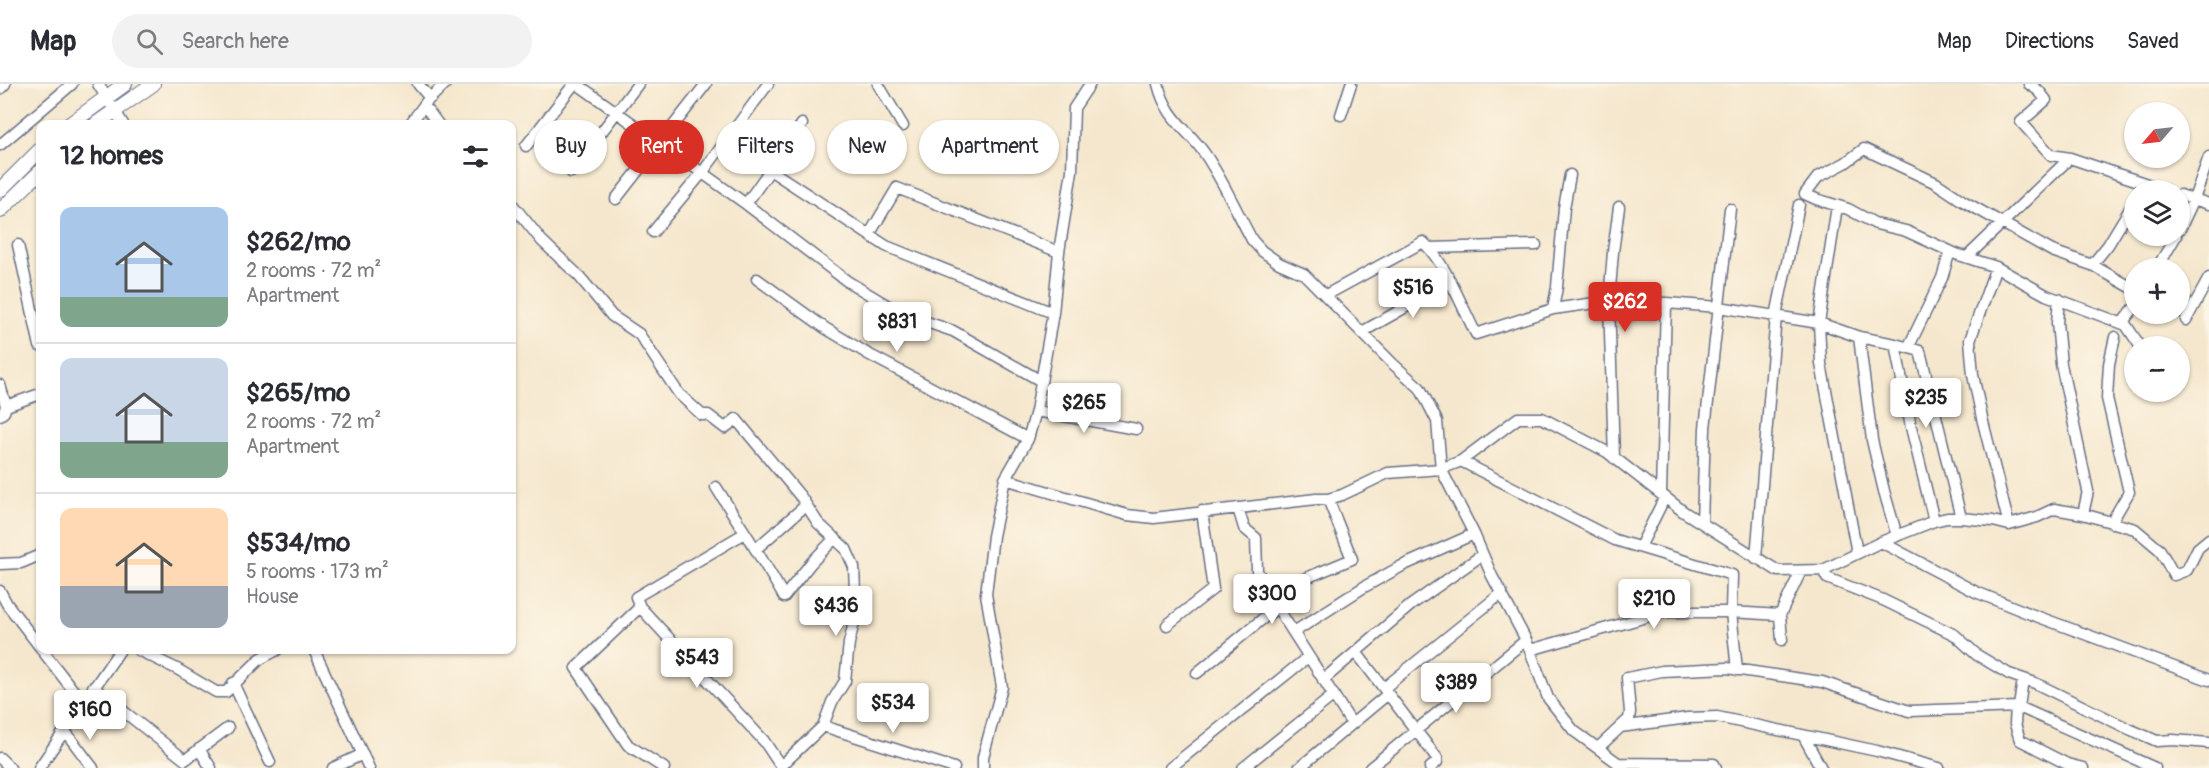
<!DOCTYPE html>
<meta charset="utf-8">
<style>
:root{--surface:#fff;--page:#f2f2f3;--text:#2b2b33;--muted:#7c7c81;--line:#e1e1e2;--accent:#d93025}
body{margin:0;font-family:Pangolin,sans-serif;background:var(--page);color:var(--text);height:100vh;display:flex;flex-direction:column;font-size:22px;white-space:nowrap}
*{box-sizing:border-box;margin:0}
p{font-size:20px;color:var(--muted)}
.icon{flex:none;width:33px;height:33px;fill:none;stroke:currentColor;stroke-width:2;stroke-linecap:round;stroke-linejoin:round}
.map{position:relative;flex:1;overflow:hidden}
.side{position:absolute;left:36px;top:36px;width:480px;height:534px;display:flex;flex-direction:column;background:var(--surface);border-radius:12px;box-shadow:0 2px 4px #0004}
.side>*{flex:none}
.hud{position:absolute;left:534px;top:36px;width:570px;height:54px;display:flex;gap:12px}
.needle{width:39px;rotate:242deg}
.fabs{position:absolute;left:2124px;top:18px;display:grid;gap:12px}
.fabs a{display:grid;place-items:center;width:66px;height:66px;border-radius:50%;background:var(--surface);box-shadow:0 2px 4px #0004;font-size:30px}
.price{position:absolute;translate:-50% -51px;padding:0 14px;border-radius:6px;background:#fff;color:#222;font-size:20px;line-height:39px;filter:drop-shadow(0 2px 3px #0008)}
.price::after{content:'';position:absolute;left:50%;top:36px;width:18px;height:14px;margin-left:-9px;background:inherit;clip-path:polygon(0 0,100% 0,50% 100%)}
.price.current{background:var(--accent);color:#fff}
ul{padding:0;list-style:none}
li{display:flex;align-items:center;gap:18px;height:150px;padding:0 24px}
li+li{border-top:2px solid var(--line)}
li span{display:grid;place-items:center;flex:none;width:168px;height:120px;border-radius:12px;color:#555}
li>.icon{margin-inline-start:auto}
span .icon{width:72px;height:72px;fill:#fffc;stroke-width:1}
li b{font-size:26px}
h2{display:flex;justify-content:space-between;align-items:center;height:72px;padding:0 24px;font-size:26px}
.pill{padding:0 21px;border-radius:27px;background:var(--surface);box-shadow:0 2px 4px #0004;font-size:21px;line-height:54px}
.pill.current{background:var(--accent);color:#fff}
header{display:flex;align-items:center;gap:36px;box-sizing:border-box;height:84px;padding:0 30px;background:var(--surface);border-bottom:2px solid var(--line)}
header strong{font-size:28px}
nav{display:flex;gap:33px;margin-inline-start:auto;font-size:21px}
.search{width:420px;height:54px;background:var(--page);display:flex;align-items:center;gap:15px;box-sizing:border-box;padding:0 21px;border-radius:33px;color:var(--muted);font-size:22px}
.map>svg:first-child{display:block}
</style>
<header>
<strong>Map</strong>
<div class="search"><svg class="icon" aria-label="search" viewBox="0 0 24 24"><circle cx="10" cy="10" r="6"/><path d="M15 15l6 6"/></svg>Search here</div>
<nav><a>Map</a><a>Directions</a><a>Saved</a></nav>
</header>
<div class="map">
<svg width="2209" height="684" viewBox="0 0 2209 684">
<rect width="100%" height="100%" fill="#fcf5e5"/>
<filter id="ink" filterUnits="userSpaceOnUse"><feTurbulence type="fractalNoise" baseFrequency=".0167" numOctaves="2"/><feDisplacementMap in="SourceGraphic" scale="12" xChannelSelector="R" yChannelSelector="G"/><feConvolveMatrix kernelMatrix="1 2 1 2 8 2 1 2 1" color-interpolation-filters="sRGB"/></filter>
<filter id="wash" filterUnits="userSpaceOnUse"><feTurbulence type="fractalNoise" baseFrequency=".008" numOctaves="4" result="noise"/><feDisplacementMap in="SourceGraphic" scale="24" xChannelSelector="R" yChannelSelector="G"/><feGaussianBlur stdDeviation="1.35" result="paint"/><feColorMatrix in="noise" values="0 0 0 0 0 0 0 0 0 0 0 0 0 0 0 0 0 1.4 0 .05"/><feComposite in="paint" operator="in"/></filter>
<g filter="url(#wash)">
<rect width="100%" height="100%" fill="#f5e7cd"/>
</g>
<g filter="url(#ink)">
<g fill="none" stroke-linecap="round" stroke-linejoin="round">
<g stroke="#676f85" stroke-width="13">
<path id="minor" d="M98,0L123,40
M418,0L430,14
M577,0L746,120L847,197L900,229L953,247L1041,297
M878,0L903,42
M1158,0C1167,37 1189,45 1207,73C1224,99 1237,128 1252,156L1262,167L1279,179L1304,190L1393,280L1420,304L1437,337L1441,385L1474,450L1492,492L1526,556L1548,614L1574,647L1618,679L1619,684
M2029,0L2039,7L2046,16L2021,38L2051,71L2070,74L2165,106
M0,5L5,0
M424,21L438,40
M1341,31L1351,0
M410,40L427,17L445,0
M0,61L72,0
M526,62L574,0
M770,86L802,40
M571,88L638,0
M2180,111L2209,120
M616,115L706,0
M512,120L542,157L579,192L612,232L639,250L679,310L702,331H708L725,344L736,335L801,413L818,439L846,465L854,483L856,530L849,559L845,597L832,618L823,642L781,682
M746,120L770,86L886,162L1053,229
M1837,122L1819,239L1821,280L1857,469
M2180,145L2194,115L2209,73
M653,148L702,89L768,0
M869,151L897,104L1059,168
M18,161L40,262
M1430,164L1536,161
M1967,173L2070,74
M2092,181L2108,161L2134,118
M1996,183L1970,256L1973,291L1982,334L2009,441
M2157,184L2176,152
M757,195L825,244L868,270L1028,355
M2134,205L2092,181L2052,167L1963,117L1936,99L1864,65L1845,79L1818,93L1805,110L1816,115L1848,125L1876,140L1906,147L1956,170L1996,183L2046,211L2126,241L2140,262
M1326,211L1423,158C1445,178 1462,223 1476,250L1553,225L1609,217L1666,219L1719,223L1819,239L1859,253L1895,260L1920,267L1961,434
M2059,215L2057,239L2061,280L2088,407L2083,430
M1553,225L1557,203L1564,124L1570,91
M2186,236L2209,194
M2122,239L2134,224
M1362,248L1450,198
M1859,253L1872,356L1884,407L1897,452
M1895,260L1911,343L1934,437
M1909,262L1942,194L1950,167
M0,301L6,322
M1036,327L1136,345
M0,331L4,328L6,322L40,310
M1614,374L1609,217L1613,168L1619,123
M1461,377L1615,456L1732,491L1731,528L1737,586
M1005,395L1127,431L1154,434L1316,415H1328L1342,411L1388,389L1441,385L1461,377L1518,334H1542L1607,368L1684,428L1778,487L1823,486L1827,494L1883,516L1955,551L1977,571L2009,590L2035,599L2129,645L2157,657L2173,656L2209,659
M716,403C739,440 763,475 784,513L811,479L835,454
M1661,410L1666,219
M1238,424L1244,444L1256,454L1257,487L1277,523L1352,640
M1702,439L1705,344L1730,125
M2111,439L2129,408L2107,314L2109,280L2115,253
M745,449L636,513L640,523L764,657L782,684
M1881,458L1976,508L2028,529L2209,596
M1640,463L1665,413
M757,464L805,422
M1756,474L1776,232L1799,121
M0,480L21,479L40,471
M1823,486L1881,458L1934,437L1947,434H1961L1993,437L2009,441L2037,433L2054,425L2083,430L2135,445L2160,466L2174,491L2187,486L2198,464L2209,455
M0,507L7,520L40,563
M1270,509L1352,475L1328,415
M640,523L576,584L628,661L664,684
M1167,541L1213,505L1202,427
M1294,548L1364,503L1402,482L1474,450
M1782,556L1780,531L1801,487
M42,566L83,619
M138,566L177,585L216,608H226L260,575L277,566
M314,566L369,684
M1530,566L1664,528H1731L1780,531
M1356,568L1437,674V678L1430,684
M1197,589L1277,523
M1323,596L1411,521L1482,471
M233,599L270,678
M93,603L185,676L228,644
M1384,604L1502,509
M2016,623L2015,640L2020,656L2067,680L2083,684
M2019,623L2023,595
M823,642L954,684
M1620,643L1688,634L1717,633L1877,667L1939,684
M65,647L93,684
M1804,653L1821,684
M1598,664L1629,635L1630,628L1627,594L1662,587L1727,584L1822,598L1909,627L2019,623L2155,684
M199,665L211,684
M0,674L10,684
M1618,679L1714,680L1716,684
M39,684L120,566
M333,684L363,670
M983,684V673L1002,603L986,510L993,452L1005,395L1028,355L1036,327L1053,229L1059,168L1072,87L1074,24L1090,0
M1170,684L1308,573
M1243,684L1334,611
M1299,684L1388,610
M1370,684L1526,556"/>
</g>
<g stroke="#676f85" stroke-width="16">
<path id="secondary" d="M70,40L125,0
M96,40L153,0
M0,106L40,66
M0,127L40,88"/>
</g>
<use href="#minor" stroke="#fff" stroke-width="10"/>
<use href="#secondary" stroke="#fff" stroke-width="14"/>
</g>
</g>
</svg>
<div class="fabs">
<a><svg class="needle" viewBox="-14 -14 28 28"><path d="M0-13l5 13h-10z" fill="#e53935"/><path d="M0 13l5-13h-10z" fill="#7c7c81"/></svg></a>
<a><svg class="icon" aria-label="layers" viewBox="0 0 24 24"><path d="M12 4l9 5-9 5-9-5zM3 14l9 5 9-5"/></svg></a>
<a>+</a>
<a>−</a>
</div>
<b class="price" style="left:1413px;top:235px">$516</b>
<b class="price current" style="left:1625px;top:249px">$262</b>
<b class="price" style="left:897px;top:269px">$831</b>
<b class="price" style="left:1926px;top:345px">$235</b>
<b class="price" style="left:1084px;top:350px">$265</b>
<b class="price" style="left:1272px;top:541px">$300</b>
<b class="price" style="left:1654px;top:546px">$210</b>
<b class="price" style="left:836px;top:553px">$436</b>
<b class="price" style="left:697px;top:605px">$543</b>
<b class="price" style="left:1456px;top:630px">$389</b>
<b class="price" style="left:893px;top:650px">$534</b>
<b class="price" style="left:90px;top:657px">$160</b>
<div class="hud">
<a class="pill">Buy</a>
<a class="pill current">Rent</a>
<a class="pill">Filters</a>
<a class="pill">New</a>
<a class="pill">Apartment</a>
</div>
<section class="side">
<h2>12 homes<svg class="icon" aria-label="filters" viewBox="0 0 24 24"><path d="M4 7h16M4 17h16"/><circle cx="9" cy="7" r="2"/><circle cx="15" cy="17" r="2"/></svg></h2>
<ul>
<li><span style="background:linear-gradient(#a9c7e8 75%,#7fa58c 0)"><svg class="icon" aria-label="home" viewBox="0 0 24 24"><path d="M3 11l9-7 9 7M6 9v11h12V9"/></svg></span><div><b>$262/mo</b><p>2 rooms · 72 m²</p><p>Apartment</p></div></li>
<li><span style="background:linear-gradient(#c9d6e8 70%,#7fa58c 0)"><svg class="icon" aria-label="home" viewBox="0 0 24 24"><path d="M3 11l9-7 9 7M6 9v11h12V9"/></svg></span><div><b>$265/mo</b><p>2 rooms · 72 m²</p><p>Apartment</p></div></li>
<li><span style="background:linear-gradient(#ffd9b3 65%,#9aa5b1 0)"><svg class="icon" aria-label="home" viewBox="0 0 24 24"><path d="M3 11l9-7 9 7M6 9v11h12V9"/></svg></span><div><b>$534/mo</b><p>5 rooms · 173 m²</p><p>House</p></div></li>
</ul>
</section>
</div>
